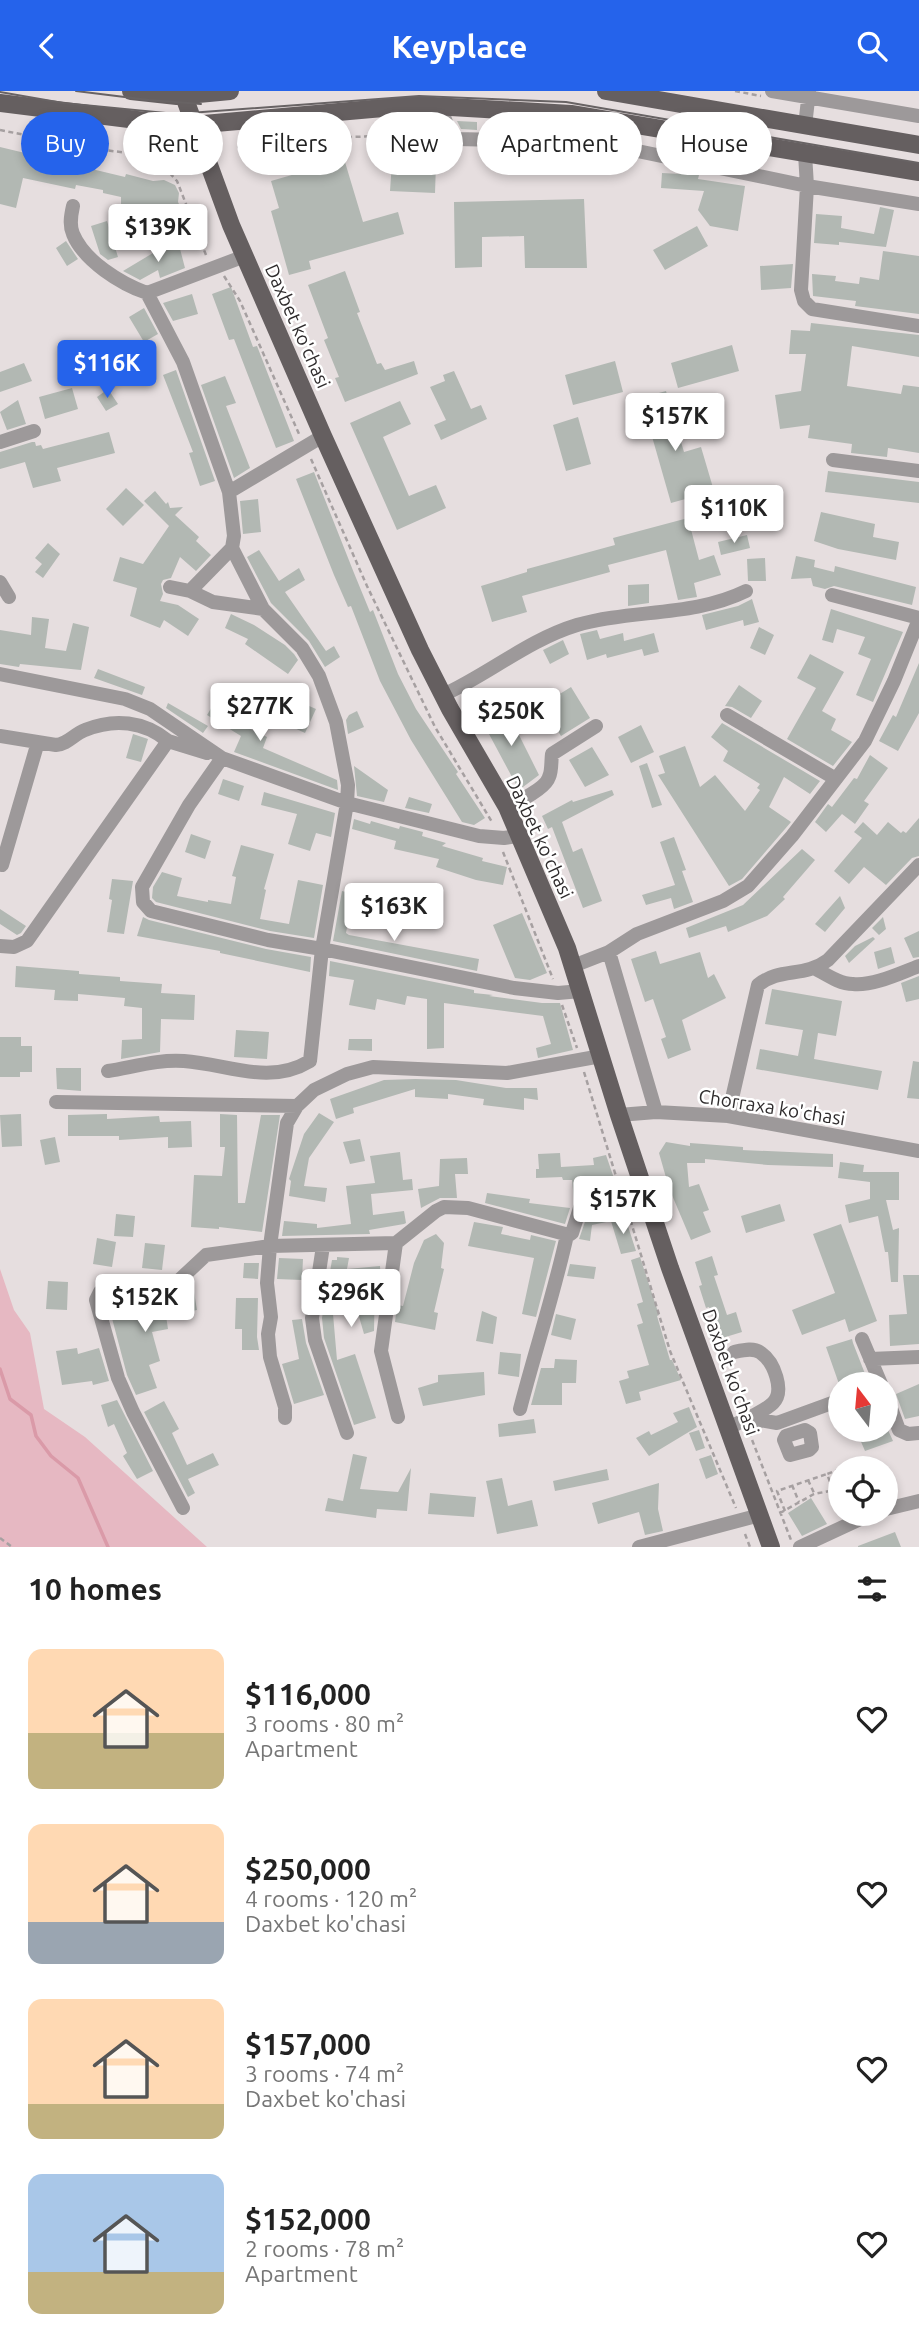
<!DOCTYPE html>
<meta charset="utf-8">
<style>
:root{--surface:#fff;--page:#f6f6f6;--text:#222;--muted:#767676;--accent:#2563eb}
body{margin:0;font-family:Ubuntu,sans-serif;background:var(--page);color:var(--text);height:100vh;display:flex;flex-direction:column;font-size:26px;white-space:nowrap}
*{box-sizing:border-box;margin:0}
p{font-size:23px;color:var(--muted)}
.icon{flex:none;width:38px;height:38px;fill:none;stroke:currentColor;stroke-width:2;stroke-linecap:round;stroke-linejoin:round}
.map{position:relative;height:1456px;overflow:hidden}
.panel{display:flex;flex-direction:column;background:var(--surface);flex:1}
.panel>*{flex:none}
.hud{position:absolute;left:21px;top:21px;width:878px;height:63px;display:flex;gap:14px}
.needle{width:46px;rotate:344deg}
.fabs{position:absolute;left:828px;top:1281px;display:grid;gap:14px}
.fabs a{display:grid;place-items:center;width:70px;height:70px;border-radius:50%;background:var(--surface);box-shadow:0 4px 10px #0003;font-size:35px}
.price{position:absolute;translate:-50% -60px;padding:0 16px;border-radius:7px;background:#fff;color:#222;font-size:23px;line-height:46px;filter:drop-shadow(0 2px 4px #0008)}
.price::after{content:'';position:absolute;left:50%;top:42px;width:21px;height:16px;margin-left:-10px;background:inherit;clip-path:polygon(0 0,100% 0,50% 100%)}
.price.current{background:var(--accent);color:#fff}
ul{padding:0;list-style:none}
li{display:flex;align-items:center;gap:21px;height:175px;padding:0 28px}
li span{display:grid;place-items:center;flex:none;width:196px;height:140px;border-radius:14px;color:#555}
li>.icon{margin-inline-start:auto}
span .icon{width:84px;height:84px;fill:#fffc;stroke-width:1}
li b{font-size:30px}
h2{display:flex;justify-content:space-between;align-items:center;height:84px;padding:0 28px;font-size:30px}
.tag{padding:0 24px;border-radius:32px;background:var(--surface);box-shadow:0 4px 10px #0003;font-size:24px;line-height:63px}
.tag.current{background:var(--accent);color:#fff}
header{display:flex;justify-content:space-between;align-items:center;height:91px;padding:0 28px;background:var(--accent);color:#fff;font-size:32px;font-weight:700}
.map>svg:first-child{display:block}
</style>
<header><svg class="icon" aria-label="back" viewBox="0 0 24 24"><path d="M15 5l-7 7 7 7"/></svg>Keyplace<svg class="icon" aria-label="search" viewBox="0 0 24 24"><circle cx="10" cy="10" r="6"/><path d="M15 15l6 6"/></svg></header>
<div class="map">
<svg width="919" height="1456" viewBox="0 0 919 1456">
<rect width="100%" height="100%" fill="#e6dedf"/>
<path fill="#e6b8c2" d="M0,1178L14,1219L30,1242L44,1318L85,1346L207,1456H0Z"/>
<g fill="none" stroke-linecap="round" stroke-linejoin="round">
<path stroke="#da9aa8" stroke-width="3.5" d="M0,1278L10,1308L31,1324L36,1345L51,1365L78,1387L108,1456"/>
</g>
<path fill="#b2b8b3" d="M457,30L477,31V39L461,38Z
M0,56L125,86L126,83L153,90L164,89L175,94L179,102L178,111L192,141L172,148L158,120L121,114V106L103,102V99L76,94L75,98L23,87L16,117L0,113Z
M325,66L334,74L345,71L363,131L398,121L404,143L309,170L311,178L289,184L271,120L279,117L271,90L309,79L316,69Z
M392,71L436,73L435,102L390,100Z
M662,82L699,84L698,88L745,95L738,140L710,135L698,119L704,100L661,97Z
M584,108L587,177H525L524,145L482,146V176L455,177L454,111Z
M880,116L894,119L886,156L839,151V154L814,152L816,123L842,125L841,137L874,143Z
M107,130L118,166L108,169L100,163L91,135Z
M697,135L708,155L665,179L653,159Z
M66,150L78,168L67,175L56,157Z
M179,154L185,177L160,187L158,179L140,189L123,180L153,162Z
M883,160L919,165V223L855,215L856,210L813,205L812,183L836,185L835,190L859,193L860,186L879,189Z
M793,173L791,197L761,199L760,175Z
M345,180L360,221L357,222L377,273L381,272L385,279L414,270L418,283L345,311L335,287L339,286L324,249L328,247L308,194Z
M231,196L253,256L257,255L294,350L276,357L234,248L229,249L212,203Z
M192,203L198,223L173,230L163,212Z
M144,217L158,243L144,251L129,226Z
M811,232L919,244V266L852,255L847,295L901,303L903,294L919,296V362L888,357L887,366L851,362L852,353L808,347L810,334L780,338L775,304L801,300L806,263H789L791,239L810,240Z
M732,254L739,280L678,297L671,272Z
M615,270L623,301L573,314L565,284Z
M24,272L32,290L0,301V281Z
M176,279L215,390L200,395L189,362L193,361L163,284Z
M454,280L471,318L481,314L487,328L441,349L434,334L446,329L430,296L445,290L443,284Z
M225,285L236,312L226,315L250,377L234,387L201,294Z
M72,297L78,318L45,328L39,306Z
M108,298L118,313L106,320L97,306Z
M666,300L684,361L701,356L714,400L671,412L641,307Z
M18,309L26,333L7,339L0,321Z
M400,310L411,333L383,346L409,405L436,394L446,417L397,439L350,332Z
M578,326L591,373L566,380L553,334Z
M109,341L115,362L57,377L61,390L33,397L25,371L0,378V361L32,351H35L36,355L41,354L43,358Z
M828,380L919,391V412L825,401Z
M314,381L354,482L370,521L373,519L398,583L416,618L458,681L456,683L485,727L474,734L462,731L411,649L380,590L351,515L348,516L334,484L296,388Z
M126,397L144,414L123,435L106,418Z
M155,400L166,413L168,411L170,417L183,416L175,424L199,446L196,450L211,464L196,480L180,466L171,487L163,489L161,493L163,503L160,510L178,514L199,528L188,545L164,529L160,537L130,525L137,497L113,490L120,466L143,473L169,435L144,410Z
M258,408L261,441L243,443L240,410Z
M776,410L778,434L754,437L752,413Z
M821,421L875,433L873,446L899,451L896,469L838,458L814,450Z
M688,427L699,469L714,464L721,484L694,492L697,506L678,509L666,459L608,474L610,481L522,505L527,521L492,531L481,495L527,481V478L615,454L613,447Z
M747,444L750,457L721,464L718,451Z
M48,452L60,463L43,487L35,481L42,473L35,467Z
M259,459L279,490L299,477L305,489L285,501L326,560L334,555L340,566L325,576L309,550L271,512L247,466Z
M796,465L815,469L814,476L834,481L835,475L916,496L912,514L834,495L825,498L813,495L811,487L791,488Z
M765,467L766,490H748L747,468Z
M649,493V512L628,515V494Z
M752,508L759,531L744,535L743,529L706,539L702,524L738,515Z
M831,518L903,541L873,611L856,604L871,568L858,563L865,546L837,538L833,552L822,549Z
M231,523L254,534L285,554L294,563L298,569L288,583L245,553L248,548L225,537Z
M32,526L49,528L45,557L66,560L73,532L89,536L81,579L20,573L19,576L0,573V539L31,544Z
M759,536L774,544L765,564L750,557Z
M597,539L600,548L623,542L624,550L654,542L659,561L644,565L642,558L607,567L606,563L587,569L580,543Z
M563,549L569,563L550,573L543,559Z
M810,563L844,581L822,620L836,628L831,639L852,651L833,675L787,648L816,597L797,587Z
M919,572V622L898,660L879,650L893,624L896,626Z
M98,578L145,596L142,604L94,587Z
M253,594L282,608L284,604L316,618L305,642L273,627L275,623L246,608Z
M739,594L762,610L751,627L732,616L725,615Z
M571,596L590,627L561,645L542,614Z
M221,601L243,614L234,630L267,646L263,657L337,689L338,699L234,661L241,645L207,624Z
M168,612L208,635L203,642L166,617Z
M506,618L539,684L519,699L482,630Z
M357,620L364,636L348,643L346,629L349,624Z
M722,632L820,690L810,703L784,686L769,716L791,731L742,788L729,795L658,684L665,682L659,665L685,655L700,696L715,684L745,720L760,699L757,697L760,693L723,670L728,660L711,646Z
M641,634L654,661L631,672L618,646Z
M133,643L148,648L141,671L126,667Z
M592,656L609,684L585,696L569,669Z
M870,664L888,677L864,710L869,713L855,733L842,723L826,741L815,731L828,713L832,716L854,687L857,688Z
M647,672L662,714L652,717L639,675Z
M354,675L388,699L384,711L357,705Z
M223,688L244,695L239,710L218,703Z
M612,699L614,704L562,731L573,761L582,757L602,810L583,817L552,736L548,738L542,725L572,709L573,711Z
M264,701L335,722L331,746L316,742L310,760L288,753L297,723L261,714Z
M409,706L432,713L429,722L405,717Z
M919,727V765L912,767L886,794L864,776L849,793L834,780L862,747L854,741L863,731L877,744L888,731L901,742L903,740L906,742Z
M354,728L370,733L371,730L399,738L400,735L423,741L422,745L446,752L442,755L483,767L482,770L507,776L503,794L476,789L436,776L439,768L394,758L396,750L352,738Z
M191,743L211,750L205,768L185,761Z
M674,746L686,779L682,780L693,811L674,818L671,807L646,814L642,804L675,794L660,751Z
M241,754L274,763L264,798L266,799L260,828L289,833L298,789L323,794L314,847L270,840L156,811L152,807L153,796L162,781L182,787L177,805L208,811V809L231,813L236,786L232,785Z
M802,758L815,769L783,806L785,808L767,825L728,841L726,835L689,847L686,837L743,814Z
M112,788L133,790L124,843L107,841L112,809L109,808Z
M342,800L353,803L346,842L349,844L479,868L477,880L333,850Z
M840,805L845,817L825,841L815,833Z
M0,818L26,835L21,842L17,844L0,833Z
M522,822L547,882L530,889L515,887L493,834Z
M143,826L149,829L266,858L311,866L310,881L220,862V860L137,845Z
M883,826L886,838L879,844L872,837Z
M919,840V866L913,867L904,847Z
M873,846L875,848L849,872L845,865L855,855Z
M891,856L895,872L878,878L874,861Z
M656,860L660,873L700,861L708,887L714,883L726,907L682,929L691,959L668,968L661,948L666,946L653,908L645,911L631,868Z
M330,870L474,899V902L493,904L489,905L542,912H560L573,959L538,967L536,957L551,953L543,925L444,912V957L427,958V908L407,905L405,914L377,908L375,919L349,914L354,889L329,885Z
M16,875L79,880V883L120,886V890L162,893L161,902L195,904L194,929L161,928L160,961L121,968L122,949L142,948V917L124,915L125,907L78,903V910L54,909L55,899L15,896Z
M919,885V908L906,911L901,892Z
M772,898L842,910L836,945L818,942L814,968L882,980L878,999L756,978L760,958L798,965L803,939L765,933Z
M236,939L269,941L267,968L234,966Z
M0,946H21V955H32V981H20V986H0Z
M349,948H372V960L348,959Z
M913,970L919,971V1008L907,1007Z
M56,977H81V1000L57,998Z
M415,988L456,989L506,997H537L538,1009L524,1007V1019L483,1014L484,1008L448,1003V1008L415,1006V998L353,1017L354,1022L336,1028L330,1008L384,989Z
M319,1022L334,1031L309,1067L304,1095L327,1097L325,1111L289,1105L291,1090L289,1088L304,1043Z
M21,1023L22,1055L2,1056L0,1024Z
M107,1023V1028L159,1025L160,1031L191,1030L192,1056L168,1057V1046L119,1049V1045H68V1024Z
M220,1023L237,1024L238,1112H245L261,1024H280L262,1141L219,1136V1138L191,1136L194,1084L222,1085L225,1056H220Z
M55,1046L60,1071L45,1074L40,1049Z
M360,1048L365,1070L350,1073L343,1051Z
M666,1051L690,1055V1052L743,1056V1059L833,1063V1076L768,1074L705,1068V1072H687L689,1096L699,1093L709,1119L703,1121L711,1141L691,1149L669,1097L659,1062Z
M400,1061L403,1089L412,1088L413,1099L371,1103L373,1124L404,1120L406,1132L404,1133L369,1139L370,1143L282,1145L284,1130L317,1133V1137L351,1133L346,1095L375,1092L370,1065Z
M560,1062L561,1076L594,1074L593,1067L606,1064L618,1099L574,1109L572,1089H563L562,1086L536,1087V1078H539L538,1063Z
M467,1067L468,1083H455L457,1107H440L421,1117L418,1098L439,1095L440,1068Z
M840,1071L864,1074L863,1081H899V1109H886L893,1139L899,1137L898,1191H891L888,1161H885L878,1125L849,1132L845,1114L870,1108V1091L838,1087Z
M487,1102L530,1108L529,1112L570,1117L565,1133L485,1112Z
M780,1113L785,1130L746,1142L741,1125Z
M609,1121L611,1130L592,1134L590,1150L579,1148L587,1125Z
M116,1123L135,1125L133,1146L114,1145Z
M625,1126L636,1160L621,1163L611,1130Z
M474,1131L503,1136L501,1143L530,1149L531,1144L556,1150L536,1226L522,1223L534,1167L468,1155Z
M841,1133L877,1230L849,1241L845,1228L802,1244L792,1219L835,1202L813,1143Z
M436,1143L444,1152L441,1177L444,1178L434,1221L438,1222L435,1239L395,1231L397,1214L403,1215L414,1172L424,1149Z
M97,1147L116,1151L112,1176L93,1173Z
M145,1152L165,1154L162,1179L142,1177Z
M712,1165L718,1184L714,1185L727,1224L736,1221L742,1241L719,1248L709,1216L706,1217L699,1195L702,1194L695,1171Z
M337,1166L349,1167L347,1178L380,1175L381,1189L375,1190L374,1240L364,1243L356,1215H339L337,1224L333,1223L337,1269L355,1263L376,1327L354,1334L324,1247L322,1227L332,1169H337Z
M640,1166L659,1224L657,1225L670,1269H672L681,1289L639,1301L641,1309L626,1313L619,1290L629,1287L627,1280L649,1274L637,1234L643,1232L637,1213L643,1211L631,1169Z
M279,1167L303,1168L302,1189L277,1188Z
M244,1172H259L258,1188L243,1187Z
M570,1173L596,1176L594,1188L567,1185Z
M903,1184H919V1253L890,1255L889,1224L907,1223Z
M48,1190L68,1191L67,1219L46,1218Z
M194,1201L197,1219L166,1225L168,1238L152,1241L160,1270L149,1274L157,1297L136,1304L127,1284L109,1216Z
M236,1207H258L257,1246L259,1259H242V1238H235Z
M482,1220L497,1226L493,1253L476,1250Z
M556,1223L576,1228L571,1249L551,1244Z
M302,1228L306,1252L324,1304L294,1313L282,1273L299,1268L292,1229Z
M852,1248L853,1252L869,1293H839L826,1256Z
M77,1257L78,1263L99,1257L109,1290L93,1294L92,1290L62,1294L56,1260Z
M500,1261L521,1263L519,1286L498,1283Z
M555,1268L577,1269L576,1292H562V1314H531L541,1277H554Z
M484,1281L485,1304L423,1315L418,1297L438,1291V1284Z
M919,1293V1325L905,1328L896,1303Z
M117,1309L153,1380L137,1388L123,1365L127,1362L114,1333L108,1336L101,1314Z
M164,1310L179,1338L172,1342L187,1374L213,1362L219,1374L188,1388L195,1402L188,1406L144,1321Z
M689,1316L697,1336L649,1365L636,1347L649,1340L651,1344L678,1331L673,1322Z
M534,1328L536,1342L499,1346L498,1333Z
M699,1339L705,1357L696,1360L689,1342Z
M856,1339H888L893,1350L865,1360Z
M353,1363L367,1366L360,1398L398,1401L411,1377L407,1420L377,1418L376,1427L325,1420L328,1407L343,1410Z
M711,1364L718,1383L706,1388L699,1368Z
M607,1378L609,1389L555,1400L553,1390Z
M502,1387L508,1415L532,1409L538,1435L497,1443L486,1390Z
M659,1392L658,1418L663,1440L645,1444L639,1421L598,1433L592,1412Z
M430,1402L476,1406L474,1426L428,1423Z
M811,1407L827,1433L802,1445L788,1422Z
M895,1441L901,1456H858V1455Z"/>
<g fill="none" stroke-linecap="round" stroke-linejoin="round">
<path stroke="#a6a0a1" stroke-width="2.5" stroke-dasharray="5 3.5" stroke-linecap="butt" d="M735,0L761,5
M0,39L95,58L154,65
M153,46L154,65L177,90L206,164
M237,56L350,46L436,43
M224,185L240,210L299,343
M311,368L367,495L435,636L492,731
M503,761L553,888
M562,914L577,957
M584,981L619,1095
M628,1121L670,1260L736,1417
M749,1341L791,1449
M843,1377L855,1373L856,1377
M840,1378L827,1383L840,1417
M808,1389L814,1402
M792,1394L799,1411
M785,1420L777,1400L827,1383
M780,1422L814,1403L840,1398
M745,1443L750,1456
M0,1447L12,1456"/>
<path stroke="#9d999a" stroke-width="14" d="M772,0L919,25
M440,15L450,42L457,48L582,51L589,50C596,42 595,37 593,27
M805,35L809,0
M589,50L807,95L919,113
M805,63L807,95L801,199L804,210L812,218L919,235
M73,115C71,124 69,134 73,143C84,170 121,193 147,202
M245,165L147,202L183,271L229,401L234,445L232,457L263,518L302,557L319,585L336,631L348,694L347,712L322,858L514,897L558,902L581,900
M0,351L34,340
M833,369L919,380
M229,401L323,345
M232,457L190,500L213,511L263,518
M0,491L9,506
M170,496L190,500
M832,504L919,527
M0,583L125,608L150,618L222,667L347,712L479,745L504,747L518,745
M443,604C489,583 528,549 577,534C632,518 693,526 746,500
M727,624L836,688
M0,645L56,654C68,653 74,643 85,639C114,627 144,630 168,650
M507,716C518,711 546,697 549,686C552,680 551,670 552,663L596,635
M2,774L38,651
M0,855L14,856L27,850L168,650L207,662
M609,861L656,1021
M573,875L609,861L637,843L723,810L748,795L792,745L865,650L894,590L919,528
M816,878C827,884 840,893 853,893C874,895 900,882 919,875
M601,965L507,982L373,976L347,983L314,999L297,1015L287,1032L270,1155L396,1152L436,1120L444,1116L468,1117L569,1144L572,1142L580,1117L646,1103
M108,980C133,976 159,968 184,970C228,973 269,995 310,970L322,858L268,849L151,820L143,811L142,796L189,714L222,667
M56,1011L297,1015
M619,1024L656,1021L728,1025L919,1060
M728,1025L758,894C780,876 804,887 828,869L919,774
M396,1152L381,1260L398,1326
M323,1155L312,1227L315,1249L347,1342
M862,1248L881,1293
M870,1268L919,1266
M886,1304L899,1339L908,1343L919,1342
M520,1318C535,1260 554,1203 567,1144
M747,1327L777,1332L840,1309
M728,1337C740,1331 764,1321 773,1312C785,1300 774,1271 761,1262C754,1256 743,1259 734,1261
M805,1339L810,1342L812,1356L809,1359L790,1364L784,1349L786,1345Z
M183,1417L133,1321L118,1287L96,1209L100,1201L175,1193L206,1164L270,1155L267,1192L271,1226L268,1243L270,1266L285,1316V1327
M886,1418L919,1410
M639,1456L760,1424
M800,1456L871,1423"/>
<path stroke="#655f60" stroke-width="18" d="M131,0L177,5L230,0
M182,0L231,134L323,345L420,559L450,618L507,716L567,857L619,1024L670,1177L771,1456
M606,0L919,54
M0,12L153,31L193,34L417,14L571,23L919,81"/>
<path stroke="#686364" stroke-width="2" d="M76,0L149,9L201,13
M0,1L63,12L176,23L419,5L566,11L919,72"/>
</g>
<g text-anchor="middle" stroke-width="5" stroke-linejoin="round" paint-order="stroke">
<g font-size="19" fill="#2f2c2d" stroke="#fff">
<text transform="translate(298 235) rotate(66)" y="7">Daxbet ko'chasi</text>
<text transform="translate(540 746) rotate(65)" y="7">Daxbet ko'chasi</text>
<text transform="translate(772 1016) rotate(9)" y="7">Chorraxa ko'chasi</text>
<text transform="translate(731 1281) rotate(70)" y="7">Daxbet ko'chasi</text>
</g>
</g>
</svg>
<div class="fabs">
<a><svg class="needle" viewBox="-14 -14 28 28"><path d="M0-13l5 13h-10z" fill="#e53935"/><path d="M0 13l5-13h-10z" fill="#767676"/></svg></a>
<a><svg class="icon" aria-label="locate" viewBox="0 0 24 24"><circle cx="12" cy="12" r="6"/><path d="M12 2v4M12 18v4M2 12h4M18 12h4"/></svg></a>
</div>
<b class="price" style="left:158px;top:173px">$139K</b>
<b class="price current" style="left:107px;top:309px">$116K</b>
<b class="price" style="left:675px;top:362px">$157K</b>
<b class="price" style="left:734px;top:454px">$110K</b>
<b class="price" style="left:260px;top:652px">$277K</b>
<b class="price" style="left:511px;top:657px">$250K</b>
<b class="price" style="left:394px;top:852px">$163K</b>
<b class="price" style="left:623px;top:1145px">$157K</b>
<b class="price" style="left:351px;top:1238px">$296K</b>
<b class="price" style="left:145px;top:1243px">$152K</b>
<div class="hud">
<a class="tag current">Buy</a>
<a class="tag">Rent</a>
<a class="tag">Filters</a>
<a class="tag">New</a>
<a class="tag">Apartment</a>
<a class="tag">House</a>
</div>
</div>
<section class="panel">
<h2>10 homes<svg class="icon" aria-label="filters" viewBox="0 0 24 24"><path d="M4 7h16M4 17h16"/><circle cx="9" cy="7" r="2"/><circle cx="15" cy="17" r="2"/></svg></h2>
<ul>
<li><span style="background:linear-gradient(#ffd9b3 60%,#c2b280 0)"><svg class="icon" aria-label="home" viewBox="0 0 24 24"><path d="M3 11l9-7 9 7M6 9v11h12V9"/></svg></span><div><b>$116,000</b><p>3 rooms · 80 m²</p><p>Apartment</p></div><svg class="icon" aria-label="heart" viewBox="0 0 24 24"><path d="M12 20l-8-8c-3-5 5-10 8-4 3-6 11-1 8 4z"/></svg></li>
<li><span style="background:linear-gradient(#ffd9b3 70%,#9aa5b1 0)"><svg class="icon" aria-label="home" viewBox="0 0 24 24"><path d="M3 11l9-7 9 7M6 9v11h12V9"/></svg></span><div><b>$250,000</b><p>4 rooms · 120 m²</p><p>Daxbet ko'chasi</p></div><svg class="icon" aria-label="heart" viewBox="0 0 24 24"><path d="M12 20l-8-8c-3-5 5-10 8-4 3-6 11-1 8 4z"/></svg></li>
<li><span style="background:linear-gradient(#ffd9b3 75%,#c2b280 0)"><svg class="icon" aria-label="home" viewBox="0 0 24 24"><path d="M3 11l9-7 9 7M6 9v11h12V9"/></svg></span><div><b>$157,000</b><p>3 rooms · 74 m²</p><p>Daxbet ko'chasi</p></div><svg class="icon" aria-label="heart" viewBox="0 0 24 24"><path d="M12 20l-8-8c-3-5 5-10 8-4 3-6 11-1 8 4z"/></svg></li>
<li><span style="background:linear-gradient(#a9c7e8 70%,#c2b280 0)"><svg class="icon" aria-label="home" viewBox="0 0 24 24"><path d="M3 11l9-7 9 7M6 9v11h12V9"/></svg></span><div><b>$152,000</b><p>2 rooms · 78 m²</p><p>Apartment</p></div><svg class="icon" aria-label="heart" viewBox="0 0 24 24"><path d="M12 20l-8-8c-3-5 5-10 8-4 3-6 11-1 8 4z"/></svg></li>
</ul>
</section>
